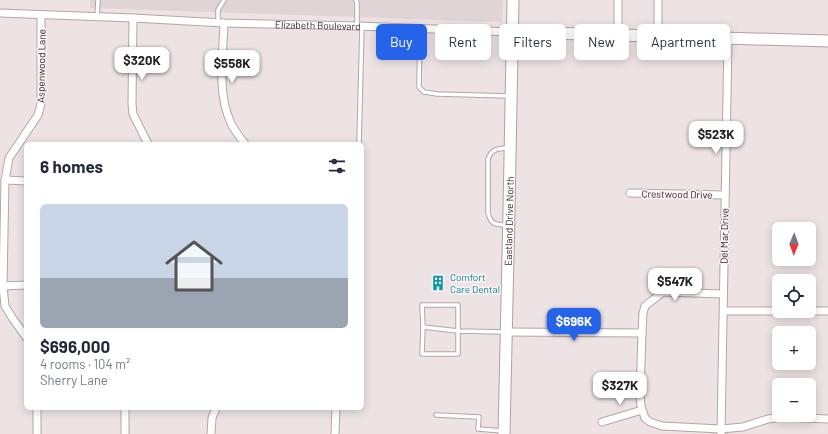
<!DOCTYPE html>
<meta charset="utf-8">
<style>
:root{--surface:#fff;--page:#f6f6f7;--text:#1f2937;--muted:#747a83;--accent:#2563eb}
body{margin:0;font-family:Barlow,sans-serif;background:var(--page);color:var(--text);height:100vh;display:flex;flex-direction:column;font-size:15px;white-space:nowrap}
*{box-sizing:border-box;margin:0}
p{font-size:13px;color:var(--muted)}
.icon{flex:none;width:22px;height:22px;fill:none;stroke:currentColor;stroke-width:2;stroke-linecap:round;stroke-linejoin:round}
.map{position:relative;flex:1;overflow:hidden}
.side{position:absolute;left:24px;top:142px;width:340px;height:268px;display:flex;flex-direction:column;background:var(--surface);border-radius:6px;box-shadow:0 2px 10px #0003}
.side>*{flex:none}
.banner{position:absolute;left:376px;top:24px;width:380px;height:36px;display:flex;gap:8px}
.needle{width:26px;rotate:181deg}
.tools{position:absolute;left:772px;top:222px;display:grid;gap:8px}
.tools a{display:grid;place-items:center;width:44px;height:44px;border-radius:6px;background:var(--surface);box-shadow:0 2px 10px #0003;font-size:20px}
.price{position:absolute;translate:-50% -34px;padding:0 9px;border-radius:8px;background:#fff;color:#222;font-size:13px;line-height:26px;filter:drop-shadow(0 1px 2px #0008)}
.price::after{content:'';position:absolute;left:50%;top:24px;width:12px;height:9px;margin-left:-6px;background:inherit;clip-path:polygon(0 0,100% 0,50% 100%)}
.price.active{background:var(--accent);color:#fff}
ul{padding:0;list-style:none}
li{display:grid;align-content:center;gap:8px;height:212px;padding:0 16px}
li span{display:grid;place-items:center;height:124px;border-radius:6px;color:#555}
li>.icon{margin-inline-start:auto}
span .icon{width:72px;height:72px;fill:#fffc;stroke-width:1}
li b{font-size:17px}
h2{display:flex;justify-content:space-between;align-items:center;height:48px;padding:0 16px;font-size:17px}
.chip{padding:0 14px;border-radius:6px;background:var(--surface);box-shadow:0 2px 10px #0003;font-size:14px;line-height:36px}
.chip.active{background:var(--accent);color:#fff}
.map>svg:first-child{display:block}
</style>
<div class="map">
<svg width="828" height="434" viewBox="0 0 828 434">
<rect width="100%" height="100%" fill="#ede3e4"/>
<path fill="#e0d4d6" d="M90,0H503L502,22L90,8Z"/>
<g fill="none" stroke-linecap="round" stroke-linejoin="round">
<g stroke="#b5a6a6" stroke-width="5.5">
<path id="lane" d="M356,0L357,3V26
M97,17L98,0
M218,23V10L224,0
M420,28L419,87L424,92L437,94L509,96
M359,144L362,26
M507,225C495,225 490,224 488,212V159C492,148 498,149 509,148
M423,327L422,354H458V305H422L423,327L458,331L505,332
M436,415L479,417L478,429L503,431"/>
</g>
<g stroke="#b5a6a6" stroke-width="9">
<g id="street">
<path d="M658,0V37"/>
<path id="s1" d="M0,13L133,18L224,23L357,26L513,32"/>
<path d="M133,18L132,104L133,114L148,144"/>
<path d="M224,23C223,55 217,91 230,121C233,129 240,137 245,144"/>
<path d="M618,36V0"/>
<path d="M5,180L26,181"/>
<path d="M630,193L725,195"/>
<path d="M3,286L26,285"/>
<path d="M723,294L663,292L645,306L643,313L642,333L640,395L641,406L645,418L650,422L662,426L721,429L743,427L768,419L782,417L828,419"/>
<path d="M724,311H779"/>
<path d="M785,311H828"/>
<path d="M506,332L642,333"/>
<path d="M26,337L13,319L5,306L3,286L5,180L9,158L38,115L41,104V15"/>
<path d="M602,422L642,410"/>
<path d="M37,434V408"/>
<path d="M125,434V408"/>
<path d="M211,434L212,418L216,408"/>
<path d="M335,434L336,408"/>
<path d="M721,434L728,39"/>
</g>
</g>
<g stroke="#b59ea0" stroke-width="13">
<g id="secondary">
<path d="M513,32L828,41"/>
<path id="s2" d="M504,434C507,289 511,145 513,0"/>
</g>
</g>
<use href="#lane" stroke="#fff" stroke-width="3.5"/>
<use href="#street" stroke="#fff" stroke-width="7"/>
<use href="#secondary" stroke="#fff" stroke-width="11"/>
</g>
<defs>
<g id="building-bare" transform="scale(1.2)"><path d="M-4-6H4V6H1V3H-1V6H-4ZM-2.5-4.3h1.7v1.8h-1.7ZM.8-4.3h1.7v1.8H.8ZM-2.5-1h1.7V.8h-1.7ZM.8-1h1.7V.8H.8Z" fill="#0f9aa8" stroke="#f9f3f5" stroke-width="2.5" paint-order="stroke"/></g>
</defs>
<g fill-rule="evenodd">
<use href="#building-bare" x="438" y="283"/>
</g>
<g text-anchor="middle" stroke-width="3" stroke-linejoin="round" paint-order="stroke">
<g font-size="10" fill="#3e2323" stroke="#f9f3f5">
<text dy="4" stroke="none"><textPath href="#s1" startOffset="318">Elizabeth Boulevard</textPath></text>
<text transform="translate(41 66) rotate(-89)" y="4">Aspenwood Lane</text>
<text transform="translate(677 194) rotate(1)" y="4">Crestwood Drive</text>
<text dy="4" stroke="none"><textPath href="#s2" startOffset="213">Eastland Drive North</textPath></text>
<text transform="translate(724 236) rotate(-89)" y="4">Del Mar Drive</text>
</g>
<g font-size="10" fill="#0d838f" stroke="#f9f3f5" text-anchor="start">
<text x="450" y="281">Comfort<tspan x="450" dy="12">Care Dental</tspan></text>
</g>
</g>
</svg>
<div class="tools">
<a><svg class="needle" viewBox="-14 -14 28 28"><path d="M0-13l5 13h-10z" fill="#e53935"/><path d="M0 13l5-13h-10z" fill="#747a83"/></svg></a>
<a><svg class="icon" aria-label="locate" viewBox="0 0 24 24"><circle cx="12" cy="12" r="6"/><path d="M12 2v4M12 18v4M2 12h4M18 12h4"/></svg></a>
<a>+</a>
<a>−</a>
</div>
<b class="price" style="left:142px;top:81px">$320K</b>
<b class="price" style="left:232px;top:84px">$558K</b>
<b class="price" style="left:716px;top:155px">$523K</b>
<b class="price" style="left:675px;top:302px">$547K</b>
<b class="price active" style="left:574px;top:342px">$696K</b>
<b class="price" style="left:620px;top:406px">$327K</b>
<div class="banner">
<a class="chip active">Buy</a>
<a class="chip">Rent</a>
<a class="chip">Filters</a>
<a class="chip">New</a>
<a class="chip">Apartment</a>
</div>
<section class="side">
<h2>6 homes<svg class="icon" aria-label="filters" viewBox="0 0 24 24"><path d="M4 7h16M4 17h16"/><circle cx="9" cy="7" r="2"/><circle cx="15" cy="17" r="2"/></svg></h2>
<ul>
<li><span style="background:linear-gradient(#c9d6e8 60%,#9aa5b1 0)"><svg class="icon" aria-label="home" viewBox="0 0 24 24"><path d="M3 11l9-7 9 7M6 9v11h12V9"/></svg></span><div><b>$696,000</b><p>4 rooms · 104 m²</p><p>Sherry Lane</p></div></li>
</ul>
</section>
</div>
